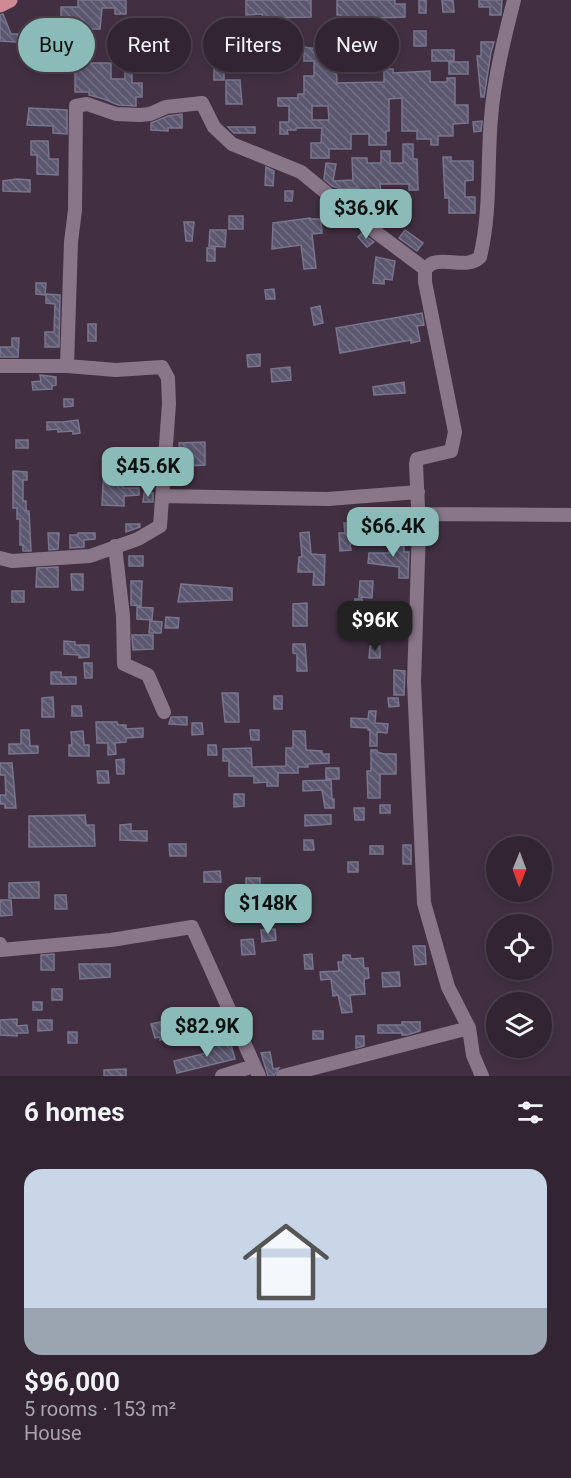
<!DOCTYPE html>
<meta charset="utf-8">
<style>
:root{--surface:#322432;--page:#3a2c3a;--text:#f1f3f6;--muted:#a8a4ac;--line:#4d414d;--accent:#8bbbb9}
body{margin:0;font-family:Roboto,sans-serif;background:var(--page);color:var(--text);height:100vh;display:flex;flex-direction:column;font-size:22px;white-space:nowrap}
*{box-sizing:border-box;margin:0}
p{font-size:20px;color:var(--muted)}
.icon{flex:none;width:33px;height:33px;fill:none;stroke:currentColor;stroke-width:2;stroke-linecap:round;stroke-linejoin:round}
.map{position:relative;height:1076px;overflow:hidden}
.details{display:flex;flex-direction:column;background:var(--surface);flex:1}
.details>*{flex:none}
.banner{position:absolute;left:18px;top:18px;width:536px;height:54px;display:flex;gap:12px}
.needle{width:39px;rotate:181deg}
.buttons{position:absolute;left:486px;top:836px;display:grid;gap:12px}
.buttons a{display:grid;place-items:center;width:66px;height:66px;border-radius:50%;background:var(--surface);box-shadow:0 3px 9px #0003,0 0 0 2px var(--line);font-size:30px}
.price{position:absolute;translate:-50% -51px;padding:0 14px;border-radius:12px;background:var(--accent);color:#111;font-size:20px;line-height:39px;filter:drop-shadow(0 2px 3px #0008)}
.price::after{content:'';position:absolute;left:50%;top:36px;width:18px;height:14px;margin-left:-9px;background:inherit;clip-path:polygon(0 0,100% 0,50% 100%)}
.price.selected{background:#222;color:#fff}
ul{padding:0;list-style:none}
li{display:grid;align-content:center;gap:12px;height:318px;padding:0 24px}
li span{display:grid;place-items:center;height:186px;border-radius:18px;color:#555}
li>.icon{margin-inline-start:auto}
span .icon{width:108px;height:108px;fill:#fffc;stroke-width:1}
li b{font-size:26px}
h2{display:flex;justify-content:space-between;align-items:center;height:72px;padding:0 24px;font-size:26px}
.chip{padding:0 21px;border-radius:27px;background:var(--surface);box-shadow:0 3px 9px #0003,0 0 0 2px var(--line);font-size:21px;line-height:54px}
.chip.selected{background:var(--accent);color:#111}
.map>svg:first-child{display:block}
</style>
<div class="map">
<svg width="571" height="1076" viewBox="0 0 571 1076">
<defs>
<pattern id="building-back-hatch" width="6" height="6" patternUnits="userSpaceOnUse" patternTransform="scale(1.5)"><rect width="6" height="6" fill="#5b576f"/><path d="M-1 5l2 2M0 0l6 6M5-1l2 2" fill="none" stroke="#736f84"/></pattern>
</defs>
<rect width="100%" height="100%" fill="#423042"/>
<path fill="url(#building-back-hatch)" stroke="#79758e" stroke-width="1.5" fill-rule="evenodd" d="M78,0H126V14H115V8H102L100,29H82V24L61,26V7H78Z
M246,0H311V17L263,18L262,14L246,15Z
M337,0H395V4H405V17L377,18V20H369V30H357V44H380V58H357V62H336L337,83L384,82V69H393V73L430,71V82H447V78H455V105H468V123L453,124V136H438V145H431V139H417V131H402V98L389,99V131H386V145H369V134H351V149H329V158H311V143H321L322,128H296V130H287L288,134H280V122H289V106H278V98H298V94H304V76H314V61H304V47L325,50V33H341V15H337ZM312,106H328L329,120H312Z
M419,0H426V13H419Z
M442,0H453L454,12H443Z
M479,0H502L501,15H490V7H479Z
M3,14L11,34H30V43L0,41V15Z
M414,31H426V46H414Z
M481,42H494L491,52L484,97H481L477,56H481Z
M276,48H289V57H276Z
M60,50L84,51V63H111V79H125V66H132V83H142V97H136V106L118,105L104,99L89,95V92H75V66H60Z
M432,50H454V61H432Z
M449,62H468V74H449Z
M214,67H224V80H214Z
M226,80H240L242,104H226Z
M29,108L67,110V134L53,133V126L27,125Z
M182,114V128H168V131L151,130V123L168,116Z
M482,121L481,131L474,132L473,122Z
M228,127H255V133H234Z
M31,141H48L49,159H58V175L37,174V155H31Z
M403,144H413V159H417L418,190H409V184H380L381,194L357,196V188L341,189L332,186L324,179L326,163L336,164L333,181L353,180L352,158H367V163H381V151H390V163H403Z
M443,157H451V161H473V180L465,181V197H475V213H449V198H445Z
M266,167L274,171L273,186L265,185Z
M17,179L30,180V192L3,191V181Z
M285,191H293L292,201H285Z
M229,216H243V229H229Z
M310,218V219H321L322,233L312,234L316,268L304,269L301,245L272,249L273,223Z
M184,222H194L192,241H186Z
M210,230H226L225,247L209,246Z
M405,230L423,243L417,251L399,238Z
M362,233L374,242L367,247L358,237Z
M207,248H215V261H207Z
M376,257L395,261L392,280L384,279V284L373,283Z
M36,283H46L45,295L36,294Z
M274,289L275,299H266L265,290Z
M46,294L60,295L59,347H45V332H54L55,304L46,303Z
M320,306L323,323L314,325L311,308Z
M422,313L424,325L417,326L420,341L411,343V340L340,353L336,328Z
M88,324H96V341H88Z
M12,338H19L18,357H0V347H12Z
M260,354V366L248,367L247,355Z
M290,367L291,380L272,382L271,369Z
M40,375L56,377V385L52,386V389L33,390L32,382L41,381Z
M404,382L405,393L374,395L373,387Z
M64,399H73V406L64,407Z
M78,420L80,433L73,434V431L58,432V429L47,430V422H63Z
M16,440H28V448H16Z
M205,442V465L173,467L174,454H180L179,443Z
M150,453V477H139L138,454Z
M104,467L123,468V488H139V495L124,496V506L102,505Z
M13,471L27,472V480H23V501H26V511H29L31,551H23V545H20V519H17V508H13Z
M144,493H153V502H143Z
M359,510L362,543L350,544L351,550L340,551L339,533H345L344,523H351L350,511Z
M126,524H140V527L126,532Z
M309,532L311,554L325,555L324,585H313L314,572H298L299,557H302L300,533Z
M48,533H59L58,549L49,550Z
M78,533H95V539L84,540V547L70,548V535H78Z
M389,541L404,542V552H409L408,578H399V567L368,563L369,553H389Z
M129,556H143V566H129Z
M58,567V587H36L37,568Z
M71,574H83V590H72Z
M131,581H142L141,606L131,605Z
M360,581H373L372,598L359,597Z
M181,584L232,588V600L178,602Z
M12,591H24V602H12Z
M355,599H362V609H354Z
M307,603V626H293V604Z
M137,607L153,608L152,620L137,619Z
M343,612H355V624H344Z
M166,617L179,618L178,628H165Z
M150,621L162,622L161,633H149Z
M132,635H153V649L133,650Z
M64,641L75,642V645H89V657L79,658V655L64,654Z
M293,644H305L307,671H297V654L293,653Z
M370,646H380V658H369Z
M84,663H92V678H85Z
M394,670L405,671L404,695H394Z
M51,672H61V677H76V684H51Z
M222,693H238L239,722H225Z
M274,696H282V709H274Z
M53,697L54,717H42V698Z
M388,698H398L399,706L389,707Z
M72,706H81L82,716H72Z
M369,711H376L375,723L388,724L387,733L377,732V746H370V730H368V728L351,727V718L368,719Z
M171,717H187V725L169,724Z
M96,722H117L118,725H126V729L143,728V737L126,738V742L115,743L116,754L108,755V743H97Z
M192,723H202L203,734L192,735Z
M21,730H29L30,746H38V753L9,754V744H21Z
M250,730H259V740H251Z
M83,731L84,745H89V756H69V745H72L71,732Z
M293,731H305L306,750L322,751V754H329V763L308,764V767H298V773H278V786H267V782L254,783V776H229V761H223V749L251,748L252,767L286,766V748H293Z
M208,745H216L217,755H208Z
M371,750H377V752L384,754H396V774H380V798H368L367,771H371Z
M124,759V774H117L116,760Z
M0,763H12L16,808H5V804H0V795H6L5,775H0Z
M326,768H339V779H326Z
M97,771H108L109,783H98Z
M331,780L332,799H334V808H325L322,790L303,791V781Z
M234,794H244V806L234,807Z
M380,805H390V813H380Z
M354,808H364V820H355Z
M85,815L86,825H94L95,846L29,847V816Z
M305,815H331V824L305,826Z
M131,824V831H147V841L120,840V825Z
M304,840H313L314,850H304Z
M169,844H186V856H170Z
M403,845H411V864H403Z
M370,846H383V854H370Z
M348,862H358V872H348Z
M220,871L221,882H204V872Z
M246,878H260V885H246Z
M39,882V898H9V883Z
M55,895H66L67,909H55Z
M0,900H11L12,915L0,916Z
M275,929L276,940L262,942L261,930Z
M253,939L255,954L242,955L241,940Z
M413,946H425L426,964L415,965Z
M54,954V970H41V955Z
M312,954L313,969H305L304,955Z
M343,955H350L351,959L363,958L364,968H368L369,978L364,979L365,994L350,995L352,1012L342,1013L338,995L333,996L331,979L321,980L320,972L339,971L338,962H343Z
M79,964H110V977L80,979Z
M399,972L400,986L383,987L382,973Z
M52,989H62V1000H52Z
M33,1002H42V1010H33Z
M211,1010L214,1024L209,1025L210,1027L160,1040V1037L155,1038L151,1024Z
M17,1019V1026L27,1025L28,1033H17V1036L0,1035V1020Z
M38,1020H52V1030L38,1031Z
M402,1022H420V1031L407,1035H402V1033H378V1025H402Z
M313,1031H323V1039H313Z
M68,1032H77V1043H68Z
M356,1036H364V1046L356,1048Z
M230,1041L235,1059L177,1073L174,1061L210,1052L209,1046Z
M270,1052L273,1069L279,1068L274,1076H268L261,1053Z
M126,1069V1076H104V1070Z"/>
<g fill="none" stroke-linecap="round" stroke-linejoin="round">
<path stroke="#8a7689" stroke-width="14" d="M0,366H67L71,242L75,210L76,106L87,104L116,114L140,115L150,114L166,107L202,103L214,127L232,144L301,172L357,218L425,269
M162,496L328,499L418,492
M418,514L571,515
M115,546L123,616L124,664L148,675L164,712
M0,558L12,561L90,556L138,539L160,526L169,404L168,378L162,367L116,370L67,366
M0,944L1,950L111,940L192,927L259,1076
M222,1076L254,1066
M283,1076L469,1028
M482,1076L473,1055L469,1028L448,987L424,903L414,682L419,529L416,464L417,459L451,451L455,432L425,282V269C428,267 430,264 433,263C447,258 468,269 480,257C491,212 487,164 491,118C494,79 504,39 514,0"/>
<path stroke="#ce8993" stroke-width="15" d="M0,5L10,0"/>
</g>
</svg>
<div class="buttons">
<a><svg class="needle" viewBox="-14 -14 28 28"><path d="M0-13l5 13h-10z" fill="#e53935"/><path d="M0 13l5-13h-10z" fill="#a8a4ac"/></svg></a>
<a><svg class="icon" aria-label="locate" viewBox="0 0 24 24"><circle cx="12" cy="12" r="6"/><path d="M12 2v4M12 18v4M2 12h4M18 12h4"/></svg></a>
<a><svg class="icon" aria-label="layers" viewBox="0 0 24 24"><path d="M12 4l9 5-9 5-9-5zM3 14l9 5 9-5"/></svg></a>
</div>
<b class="price" style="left:366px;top:240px">$36.9K</b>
<b class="price" style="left:148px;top:498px">$45.6K</b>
<b class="price" style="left:393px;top:558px">$66.4K</b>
<b class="price selected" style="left:375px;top:652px">$96K</b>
<b class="price" style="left:268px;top:935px">$148K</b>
<b class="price" style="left:207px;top:1058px">$82.9K</b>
<div class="banner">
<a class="chip selected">Buy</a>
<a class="chip">Rent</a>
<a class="chip">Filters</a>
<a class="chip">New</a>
</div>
</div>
<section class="details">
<h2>6 homes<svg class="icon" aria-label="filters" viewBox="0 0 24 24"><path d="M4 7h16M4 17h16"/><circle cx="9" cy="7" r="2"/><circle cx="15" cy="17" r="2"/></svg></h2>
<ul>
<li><span style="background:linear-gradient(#c9d6e8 75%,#9aa5b1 0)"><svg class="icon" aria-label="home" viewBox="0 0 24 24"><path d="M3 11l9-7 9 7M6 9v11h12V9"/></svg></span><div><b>$96,000</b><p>5 rooms · 153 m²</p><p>House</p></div></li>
</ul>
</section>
